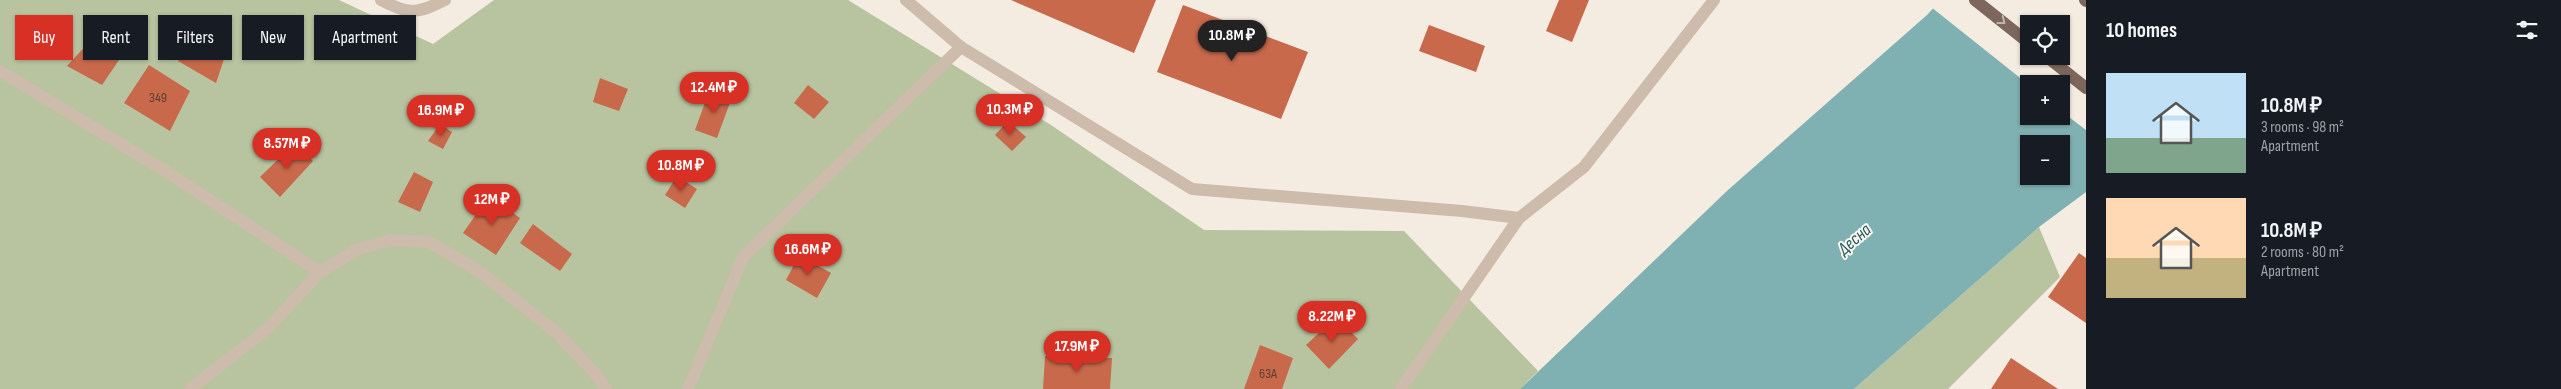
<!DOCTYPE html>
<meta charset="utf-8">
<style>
:root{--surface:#171b24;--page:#242831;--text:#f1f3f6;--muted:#9ea1a6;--accent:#d93025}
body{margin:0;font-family:"Sofia Sans Condensed",sans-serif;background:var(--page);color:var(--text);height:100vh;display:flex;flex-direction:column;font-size:19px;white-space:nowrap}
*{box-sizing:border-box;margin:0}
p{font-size:16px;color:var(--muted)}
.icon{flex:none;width:28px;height:28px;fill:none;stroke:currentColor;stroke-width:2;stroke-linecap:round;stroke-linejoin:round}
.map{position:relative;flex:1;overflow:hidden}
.side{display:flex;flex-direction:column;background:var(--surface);width:475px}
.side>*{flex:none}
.guide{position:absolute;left:15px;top:15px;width:475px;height:45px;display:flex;gap:10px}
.fabs{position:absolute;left:2020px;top:15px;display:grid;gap:10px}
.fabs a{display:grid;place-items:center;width:50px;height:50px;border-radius:0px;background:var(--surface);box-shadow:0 1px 4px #0004;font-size:25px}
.price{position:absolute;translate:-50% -42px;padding:0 11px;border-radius:18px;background:var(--accent);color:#fff;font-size:16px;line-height:32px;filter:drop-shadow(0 1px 2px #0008)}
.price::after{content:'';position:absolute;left:50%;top:30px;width:15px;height:11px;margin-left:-8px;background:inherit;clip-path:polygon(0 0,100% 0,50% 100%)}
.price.on{background:#222;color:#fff}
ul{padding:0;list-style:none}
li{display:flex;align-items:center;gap:15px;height:125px;padding:0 20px}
li span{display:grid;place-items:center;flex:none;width:140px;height:100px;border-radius:0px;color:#555}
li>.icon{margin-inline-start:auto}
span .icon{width:60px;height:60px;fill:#fffc;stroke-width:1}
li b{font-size:21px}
h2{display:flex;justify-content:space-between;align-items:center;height:60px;padding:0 20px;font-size:21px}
.pill{padding:0 18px;border-radius:0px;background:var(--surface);box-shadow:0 1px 4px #0004;font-size:18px;line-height:45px}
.pill.on{background:var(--accent);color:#fff}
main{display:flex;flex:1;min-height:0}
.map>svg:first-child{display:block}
</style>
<main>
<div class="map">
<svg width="2086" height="389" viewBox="0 0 2086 389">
<rect width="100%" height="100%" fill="#f4ebe1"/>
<path fill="#b8c4a0" d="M0,0H339L433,44L494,0H848L1051,125L1204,230L1404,231L1538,371L1520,389H0Z
M2039,227L2060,277L1948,389H1854Z"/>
<path fill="#7fb0b2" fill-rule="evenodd" d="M1941,0H2086V192L2039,227L1854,389H1520L1728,190L1927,15ZM2029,24H2061V56H2029ZM2029,84H2061V116H2029ZM2029,144H2061V176H2029Z"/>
<path fill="#f4ebe1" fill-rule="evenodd" d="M1937,0H2086V130L2061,111V84L2029,85L1931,7ZM2029,24H2061V56H2029Z"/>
<path fill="#c8694b" d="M1011,0H1156L1134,53Z
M1559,0H1589L1572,42L1546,31Z
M1183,5L1308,52L1281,119L1157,72Z
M1429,25L1485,46L1476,72L1419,51Z
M198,36L226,53L216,83L178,61Z
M90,41L119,60L102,85L67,66Z
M149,65L190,91L170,131L124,103Z
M600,78L628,89L619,111L593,102Z
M808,85L829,102L814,119L794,103Z
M710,89L732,97L717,138L695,130Z
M1008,121L1026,137L1012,151L995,135Z
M440,124L452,132L443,149L428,141Z
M294,144L313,161L280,197L260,177Z
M414,172L433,182L420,212L398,202Z
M677,176L697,189L685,208L665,195Z
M489,196L520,218L496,255L463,233Z
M533,224L572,254L560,271L520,243Z
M2079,253L2086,258V323L2048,297Z
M799,255L831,273L817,298L786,280Z
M1336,317L1358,339L1329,369L1306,345Z
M1260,345L1293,358L1282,389H1244Z
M1045,356L1112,358L1110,389H1043Z
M2011,358L2058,389H1991Z"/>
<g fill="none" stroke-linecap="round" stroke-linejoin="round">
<path stroke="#cdbbac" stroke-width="12" d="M1686,36L1714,0
M0,71L167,172L320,272
M190,389L267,329L320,272L358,249L391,240L429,242L480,272L557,333L595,373L606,389
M688,389L743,257L961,47
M1401,389L1519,218"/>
<path stroke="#cdbbac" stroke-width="12" d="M381,0C409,15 417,14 445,0
M906,0L961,47L1192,189L1462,211L1519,218L1584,167L1686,36"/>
<path stroke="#7d675c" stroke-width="12" d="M1975,0L2029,43
M2085,0L2086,1
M2046,56L2086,88"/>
</g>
<defs><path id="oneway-chevron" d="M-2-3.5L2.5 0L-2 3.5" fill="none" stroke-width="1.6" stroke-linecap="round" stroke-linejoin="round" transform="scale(1.25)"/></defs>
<use stroke="#c2b5ac" href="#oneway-chevron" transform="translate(2002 21) rotate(38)"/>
<g text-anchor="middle" stroke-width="4" stroke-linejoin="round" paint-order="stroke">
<g font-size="14" fill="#5e3e33">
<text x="158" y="102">349</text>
<text x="1268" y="378">63А</text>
</g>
<g font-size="18" font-style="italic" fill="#1f5a5e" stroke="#fbf5ee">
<text transform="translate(1854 239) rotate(-41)" y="6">Десна</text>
</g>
</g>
</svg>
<div class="fabs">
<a><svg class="icon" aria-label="locate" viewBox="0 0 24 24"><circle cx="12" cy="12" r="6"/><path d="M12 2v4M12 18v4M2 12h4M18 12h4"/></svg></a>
<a>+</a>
<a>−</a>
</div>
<b class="price on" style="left:1232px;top:62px">10.8M ₽</b>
<b class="price" style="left:714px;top:114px">12.4M ₽</b>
<b class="price" style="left:1010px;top:136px">10.3M ₽</b>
<b class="price" style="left:441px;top:137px">16.9M ₽</b>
<b class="price" style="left:287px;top:170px">8.57M ₽</b>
<b class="price" style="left:681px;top:192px">10.8M ₽</b>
<b class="price" style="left:492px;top:226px">12M ₽</b>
<b class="price" style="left:808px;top:276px">16.6M ₽</b>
<b class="price" style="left:1332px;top:343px">8.22M ₽</b>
<b class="price" style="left:1077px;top:373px">17.9M ₽</b>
<div class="guide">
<a class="pill on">Buy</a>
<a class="pill">Rent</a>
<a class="pill">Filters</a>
<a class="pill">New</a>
<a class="pill">Apartment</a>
</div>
</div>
<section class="side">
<h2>10 homes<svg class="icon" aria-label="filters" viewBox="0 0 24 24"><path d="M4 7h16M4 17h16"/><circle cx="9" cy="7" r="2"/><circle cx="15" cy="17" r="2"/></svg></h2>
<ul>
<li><span style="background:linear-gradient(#bfe0f5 65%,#7fa58c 0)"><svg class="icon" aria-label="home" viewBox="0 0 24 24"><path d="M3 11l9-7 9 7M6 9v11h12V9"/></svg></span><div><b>10.8M ₽</b><p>3 rooms · 98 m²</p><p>Apartment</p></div></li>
<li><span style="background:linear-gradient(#ffd9b3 60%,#c2b280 0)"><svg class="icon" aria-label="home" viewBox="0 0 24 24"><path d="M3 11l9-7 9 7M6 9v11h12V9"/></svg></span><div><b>10.8M ₽</b><p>2 rooms · 80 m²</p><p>Apartment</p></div></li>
</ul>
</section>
</main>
